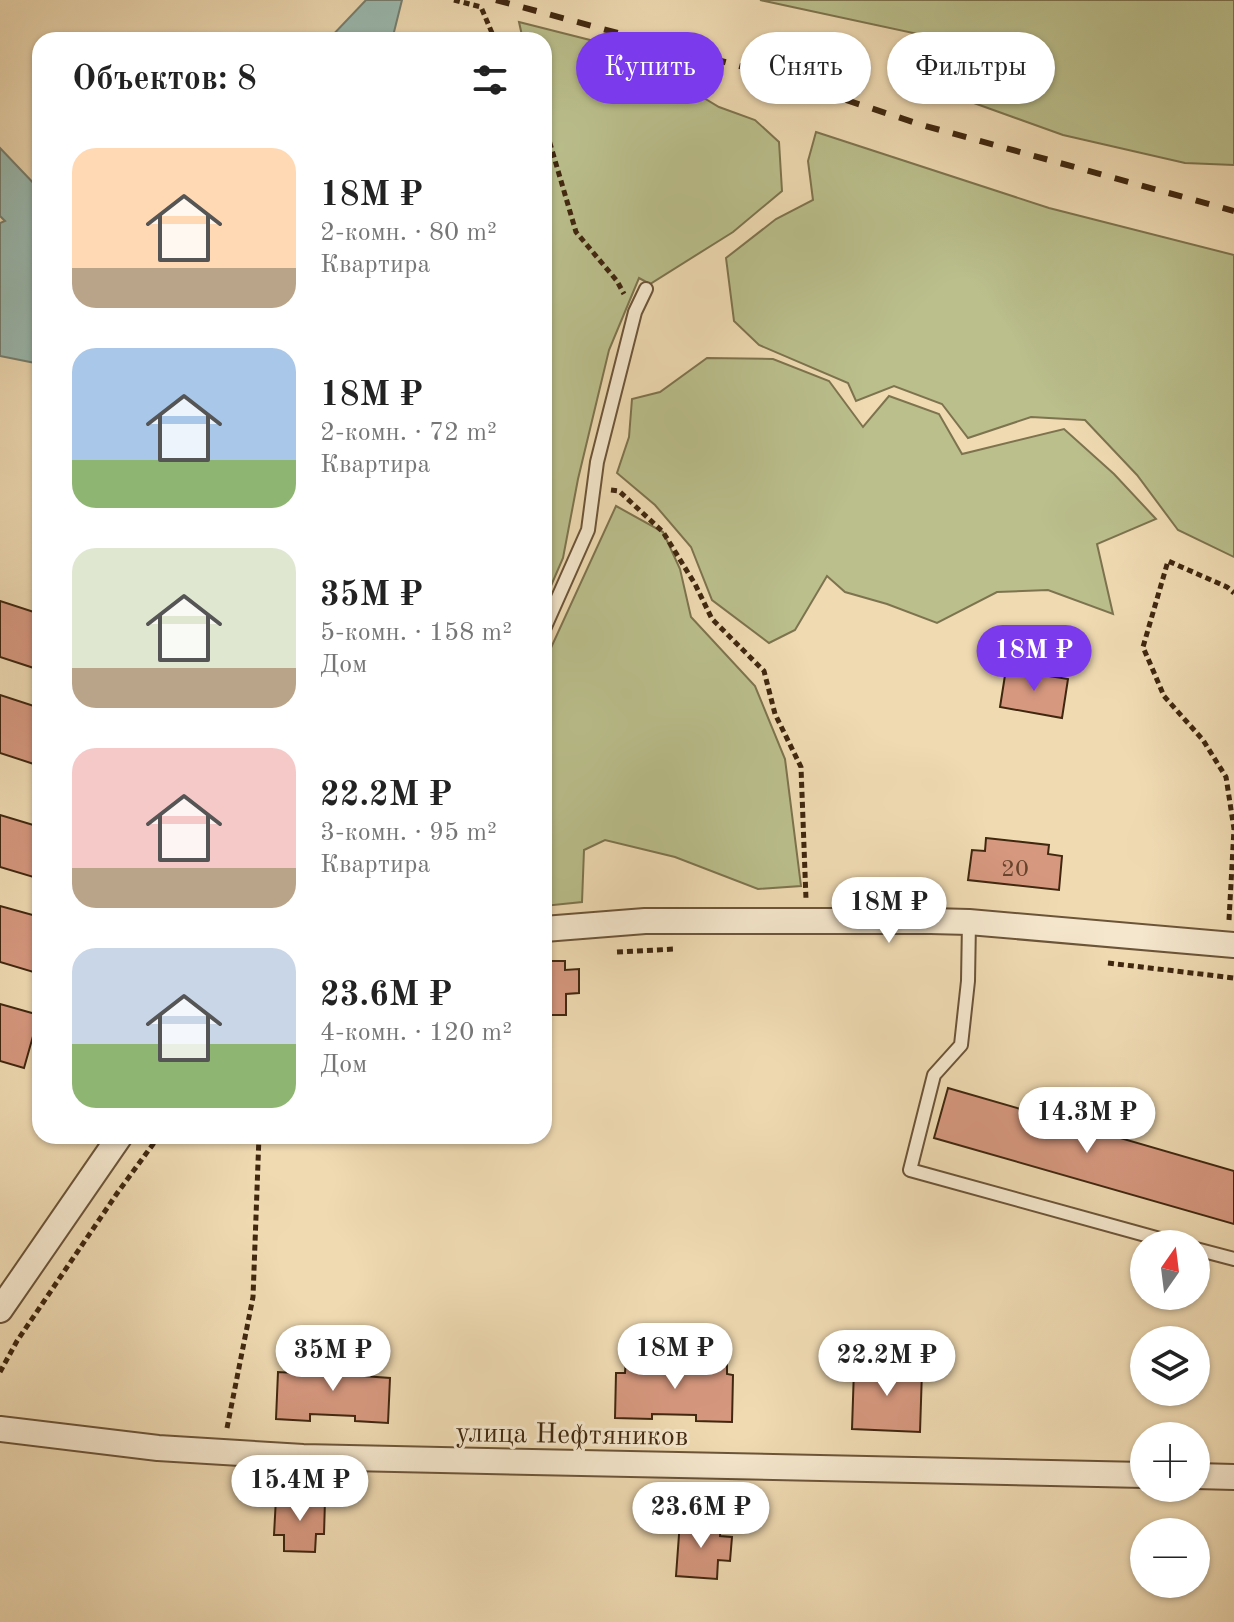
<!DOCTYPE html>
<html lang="ru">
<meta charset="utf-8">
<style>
:root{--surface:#fff;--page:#f6f6f6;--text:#222;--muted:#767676;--accent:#7c3aed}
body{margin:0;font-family:"Old Standard TT",serif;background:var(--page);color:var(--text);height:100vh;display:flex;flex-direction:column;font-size:30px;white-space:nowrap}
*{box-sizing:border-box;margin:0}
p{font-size:26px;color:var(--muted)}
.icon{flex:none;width:44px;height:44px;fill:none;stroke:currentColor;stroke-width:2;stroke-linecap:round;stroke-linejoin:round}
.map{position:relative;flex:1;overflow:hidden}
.details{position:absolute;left:32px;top:32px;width:520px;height:1112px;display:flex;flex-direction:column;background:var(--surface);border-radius:24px;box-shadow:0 2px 6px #0004}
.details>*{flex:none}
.banner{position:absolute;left:576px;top:32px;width:538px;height:72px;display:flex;gap:16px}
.needle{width:52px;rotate:14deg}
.fabs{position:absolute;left:1130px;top:1230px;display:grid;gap:16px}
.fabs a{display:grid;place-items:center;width:80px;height:80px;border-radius:50%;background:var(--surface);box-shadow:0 2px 6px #0004;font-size:40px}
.price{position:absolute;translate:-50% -68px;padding:0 18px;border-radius:28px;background:#fff;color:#222;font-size:26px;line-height:52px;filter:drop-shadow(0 2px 4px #0008)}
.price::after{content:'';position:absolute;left:50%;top:48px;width:24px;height:18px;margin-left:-12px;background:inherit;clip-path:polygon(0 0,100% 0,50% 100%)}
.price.current{background:var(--accent);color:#fff}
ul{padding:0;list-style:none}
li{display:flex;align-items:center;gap:24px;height:200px;padding:0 40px}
li span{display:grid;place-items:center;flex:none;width:224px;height:160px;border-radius:24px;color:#555}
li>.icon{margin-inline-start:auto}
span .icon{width:96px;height:96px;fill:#fffc;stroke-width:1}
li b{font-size:34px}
h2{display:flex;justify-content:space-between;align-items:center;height:96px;padding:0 40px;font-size:34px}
.chip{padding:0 28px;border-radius:36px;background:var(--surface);box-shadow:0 2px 6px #0004;font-size:28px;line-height:72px}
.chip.current{background:var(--accent);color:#fff}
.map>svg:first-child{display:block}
</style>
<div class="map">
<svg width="1234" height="1622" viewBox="0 0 1234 1622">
<rect width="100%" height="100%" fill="#efdab2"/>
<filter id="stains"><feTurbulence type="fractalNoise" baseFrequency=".0025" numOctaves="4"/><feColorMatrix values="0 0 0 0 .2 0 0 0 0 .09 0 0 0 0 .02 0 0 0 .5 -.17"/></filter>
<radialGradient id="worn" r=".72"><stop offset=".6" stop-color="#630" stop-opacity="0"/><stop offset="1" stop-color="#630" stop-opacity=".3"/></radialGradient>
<path fill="#babf8c" stroke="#7d734e" stroke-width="2" d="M760,0H1234V165L1185,163L1063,135L921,84L918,34Z
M519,22L598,42L684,86L719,107L755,120L779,142L782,191L733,232L650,284L639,278L609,350L578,479L563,558L544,602V40H523Z
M816,132L1049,208L1234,255V557L1178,530L1137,475L1085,420L1031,417L968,438L942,404L894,386L856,401L848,383L759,345L734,321L726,258L776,219L813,200L808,161Z
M707,358L773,359L829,381L863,427L889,396L939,414L962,454L1064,429L1114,474L1156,519L1097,544L1113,614L1048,590L997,592L937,623L887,604L845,592L827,576L795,630L769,643L712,600L691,547L655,505L617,473L629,437L632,399L660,392Z
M616,506L663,532L680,569L691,617L755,686L785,759L801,886L758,889L675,857L605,840L584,850L582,902L544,906V663Z"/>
<path fill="#9abab0" stroke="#767f70" stroke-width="2" d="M366,0H402L392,40H328Z
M0,148L40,190V364L0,356V223L5,221L0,216Z"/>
<path fill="#d6987f" stroke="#40270f" stroke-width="2" d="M0,601L40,614V670L0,657Z
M1006,669L1068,679L1062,718L1000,707Z
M0,695L40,708V766L0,753Z
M0,815L40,827V879L0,867Z
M986,838L1049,845L1048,854L1062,856L1059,890L968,880L972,850L985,851Z
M0,906L40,917V974L0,962Z
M544,961H565V970L579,969V993L566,994V1015H544Z
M0,1004L39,1015L24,1068L0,1061Z
M948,1088L1234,1171V1224L934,1138Z
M876,1357L895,1358V1370L922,1371L920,1432L852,1429L854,1369L875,1370Z
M626,1359H641L640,1367H659V1360L689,1361V1367L708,1368V1362L727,1363V1374L733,1375L732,1422L696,1421V1415L652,1414V1419L615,1418L616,1373H625Z
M313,1360L364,1362L363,1376L390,1378L388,1423L355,1421V1416L310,1414V1421L276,1419L278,1372L312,1374Z
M276,1498L325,1500L324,1534H316L315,1552L284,1551V1535H274Z
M680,1521L721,1524L720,1536L732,1537L730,1561L718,1560L717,1579L676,1576Z"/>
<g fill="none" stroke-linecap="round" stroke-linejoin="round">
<g stroke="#6c5438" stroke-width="16">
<path id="lane" d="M544,629L588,530L597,462L635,312L646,289
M969,922L968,981L961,1045L934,1075L910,1170L1178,1244
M1196,1249L1234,1259"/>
</g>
<g stroke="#6c5438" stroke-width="28">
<path id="street" d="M544,929L645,921H931L969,922L1234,945
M0,1310L120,1136
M0,1429L158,1448L303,1457L1144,1475
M1196,1476L1234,1477"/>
</g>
<path stroke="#40270f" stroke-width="5" stroke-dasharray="6 4" stroke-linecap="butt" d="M454,0L481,7L495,40
M544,123L576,232L617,281L624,294
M611,490L619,491L663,532L695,584L712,619L764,671L775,714L801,767L806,899
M1229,920L1234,829L1226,777L1203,740L1164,696L1143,647L1168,561L1227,587L1234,593
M617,952L675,949
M1108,963L1234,978
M0,1372L17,1341L118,1192L159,1136
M227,1428L253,1297L259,1136"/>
<use href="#lane" stroke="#f5e7cd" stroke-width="12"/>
<use href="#street" stroke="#f5e7cd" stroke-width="24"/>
<path stroke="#40270f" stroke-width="6" stroke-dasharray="14 14" stroke-linecap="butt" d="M496,0L758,71L922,125L1234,211"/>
</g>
<g text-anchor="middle" stroke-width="6" stroke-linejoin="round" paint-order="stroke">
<g font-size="24" fill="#66432b">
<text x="1015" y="876">20</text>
</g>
<g font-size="28" fill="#40270f" stroke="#f5e7cd">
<text transform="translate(572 1433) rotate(1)" y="10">улица Нефтяников</text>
</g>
</g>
<rect width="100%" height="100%" filter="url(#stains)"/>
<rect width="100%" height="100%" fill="url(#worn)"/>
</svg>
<div class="fabs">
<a><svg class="needle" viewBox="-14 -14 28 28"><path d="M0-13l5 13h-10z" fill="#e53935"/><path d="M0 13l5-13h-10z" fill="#767676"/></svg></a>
<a><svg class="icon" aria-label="layers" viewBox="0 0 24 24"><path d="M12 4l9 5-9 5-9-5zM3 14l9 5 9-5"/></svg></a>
<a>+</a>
<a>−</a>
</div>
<b class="price current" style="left:1034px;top:693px">18M ₽</b>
<b class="price" style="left:889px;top:945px">18M ₽</b>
<b class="price" style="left:1087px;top:1155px">14.3M ₽</b>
<b class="price" style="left:675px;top:1391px">18M ₽</b>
<b class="price" style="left:333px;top:1393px">35M ₽</b>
<b class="price" style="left:887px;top:1398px">22.2M ₽</b>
<b class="price" style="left:300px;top:1523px">15.4M ₽</b>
<b class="price" style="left:701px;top:1550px">23.6M ₽</b>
<div class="banner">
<a class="chip current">Купить</a>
<a class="chip">Снять</a>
<a class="chip">Фильтры</a>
</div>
<section class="details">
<h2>Объектов: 8<svg class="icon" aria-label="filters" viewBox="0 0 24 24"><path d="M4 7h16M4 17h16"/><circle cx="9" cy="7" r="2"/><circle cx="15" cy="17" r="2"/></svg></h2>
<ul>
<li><span style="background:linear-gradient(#ffd9b3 75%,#b9a48a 0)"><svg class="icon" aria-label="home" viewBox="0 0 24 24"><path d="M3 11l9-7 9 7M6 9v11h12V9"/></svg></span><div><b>18M ₽</b><p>2-комн. · 80 m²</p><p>Квартира</p></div></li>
<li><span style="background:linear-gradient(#a9c7e8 70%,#8fb573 0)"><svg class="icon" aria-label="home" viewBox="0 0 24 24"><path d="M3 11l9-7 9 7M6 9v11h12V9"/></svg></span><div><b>18M ₽</b><p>2-комн. · 72 m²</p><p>Квартира</p></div></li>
<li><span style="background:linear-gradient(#dfe7d0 75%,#b9a48a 0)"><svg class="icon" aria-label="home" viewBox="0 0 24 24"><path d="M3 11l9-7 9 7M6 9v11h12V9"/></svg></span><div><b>35M ₽</b><p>5-комн. · 158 m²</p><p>Дом</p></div></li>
<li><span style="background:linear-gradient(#f6c9c9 75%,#b9a48a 0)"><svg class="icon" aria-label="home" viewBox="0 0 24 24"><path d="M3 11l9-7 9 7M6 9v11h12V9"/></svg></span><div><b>22.2M ₽</b><p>3-комн. · 95 m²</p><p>Квартира</p></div></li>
<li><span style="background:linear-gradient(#c9d6e8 60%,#8fb573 0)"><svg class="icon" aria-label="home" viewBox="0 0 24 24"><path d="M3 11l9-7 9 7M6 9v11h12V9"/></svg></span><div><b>23.6M ₽</b><p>4-комн. · 120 m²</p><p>Дом</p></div></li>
</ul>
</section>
</div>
